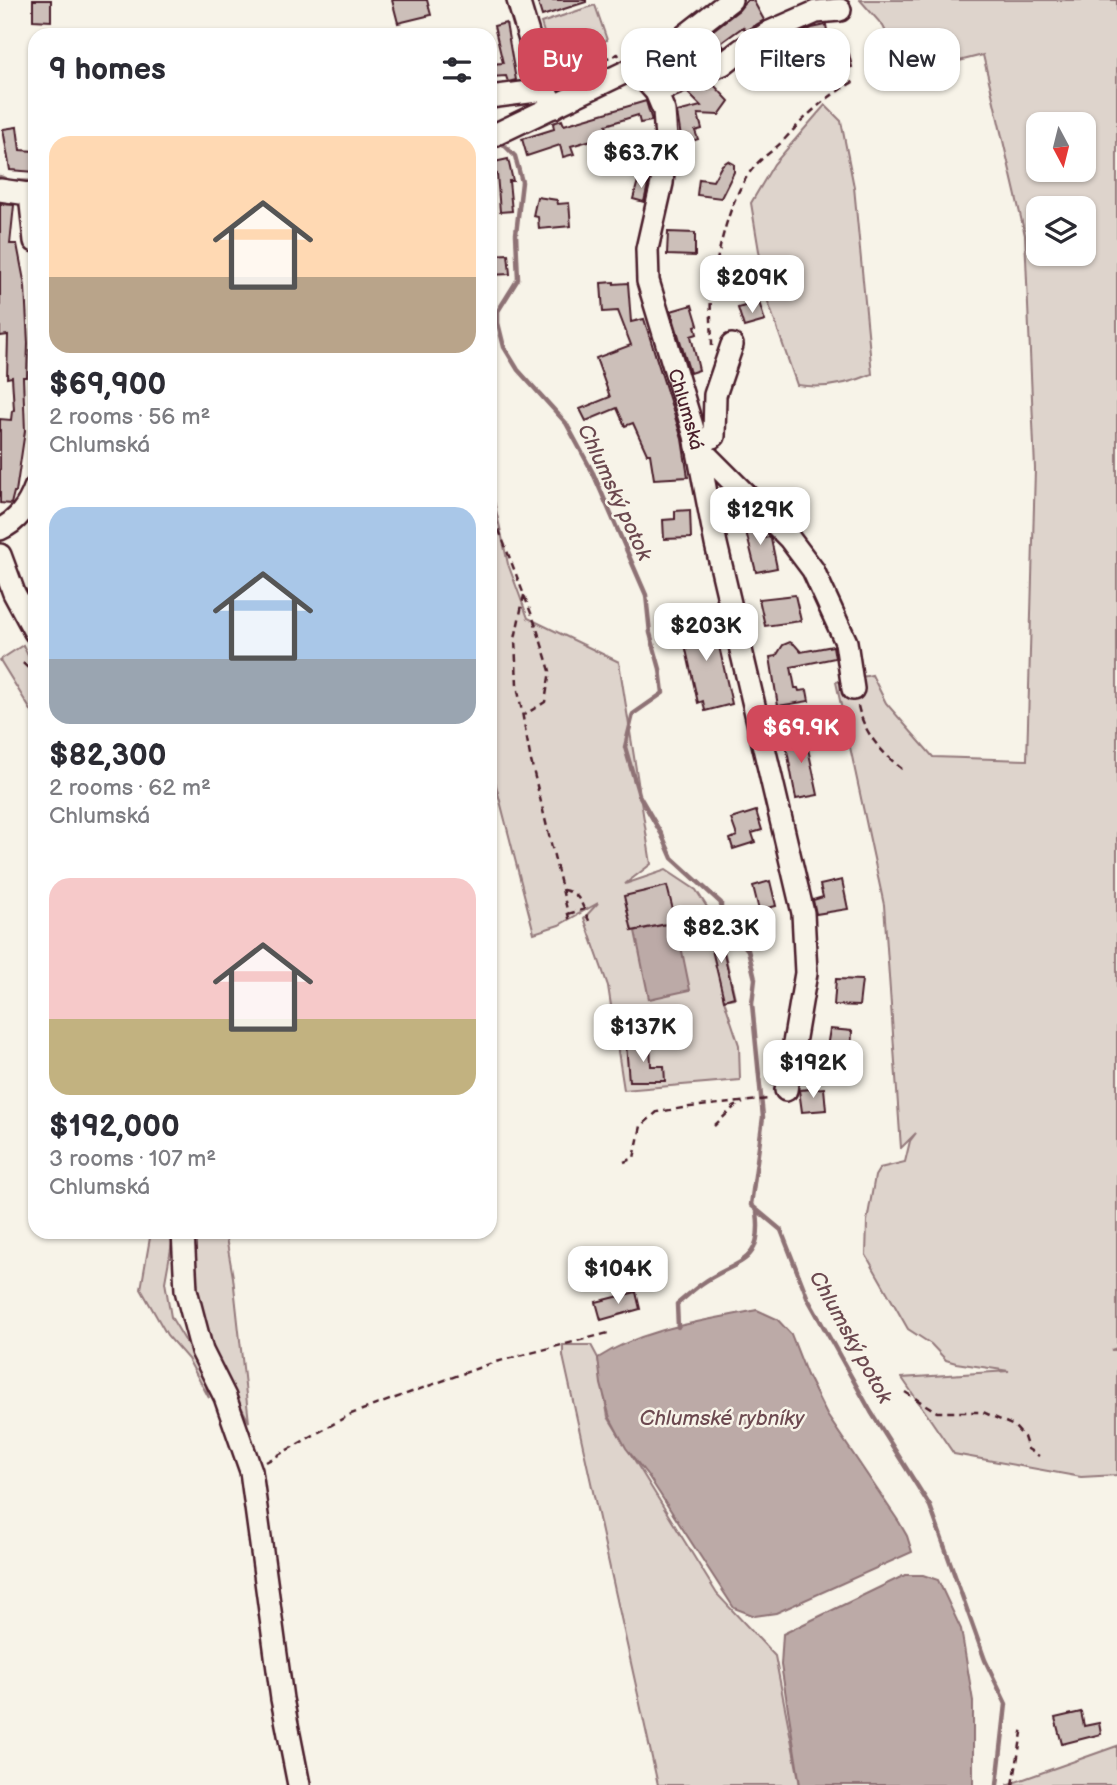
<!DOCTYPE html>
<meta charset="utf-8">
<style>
:root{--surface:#fff;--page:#f2f2f3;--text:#2b2b33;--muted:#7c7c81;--accent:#d1495b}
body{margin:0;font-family:"Balsamiq Sans",sans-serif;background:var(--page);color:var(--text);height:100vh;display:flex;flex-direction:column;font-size:26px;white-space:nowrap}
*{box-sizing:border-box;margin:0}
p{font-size:23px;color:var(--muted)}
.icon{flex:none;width:38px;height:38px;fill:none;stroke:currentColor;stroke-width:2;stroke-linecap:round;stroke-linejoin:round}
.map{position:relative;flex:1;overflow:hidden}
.panel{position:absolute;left:28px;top:28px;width:469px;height:1211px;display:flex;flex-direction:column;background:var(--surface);border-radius:21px;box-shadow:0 2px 5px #0004}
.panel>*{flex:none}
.guide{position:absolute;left:518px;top:28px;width:494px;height:63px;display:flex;gap:14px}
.needle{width:46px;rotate:173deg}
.fabs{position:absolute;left:1026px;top:112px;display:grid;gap:14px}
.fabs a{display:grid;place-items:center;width:70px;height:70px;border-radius:14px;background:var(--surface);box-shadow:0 2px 5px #0004;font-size:35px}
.price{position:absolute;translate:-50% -60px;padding:0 16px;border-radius:14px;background:#fff;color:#222;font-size:23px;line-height:46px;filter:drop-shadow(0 2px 4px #0008)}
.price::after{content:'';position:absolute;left:50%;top:42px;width:21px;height:16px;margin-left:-10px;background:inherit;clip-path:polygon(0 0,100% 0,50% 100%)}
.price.current{background:var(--accent);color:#fff}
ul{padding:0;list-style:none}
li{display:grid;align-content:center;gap:14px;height:371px;padding:0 21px}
li span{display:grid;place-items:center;height:217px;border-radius:21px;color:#555}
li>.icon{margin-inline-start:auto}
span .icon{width:126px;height:126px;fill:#fffc;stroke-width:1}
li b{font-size:30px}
h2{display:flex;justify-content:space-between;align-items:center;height:84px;padding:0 21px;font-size:30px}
.tag{padding:0 24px;border-radius:21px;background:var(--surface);box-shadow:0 2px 5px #0004;font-size:24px;line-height:63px}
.tag.current{background:var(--accent);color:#fff}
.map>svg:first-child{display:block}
</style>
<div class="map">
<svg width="1117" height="1785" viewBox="0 0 1117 1785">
<rect width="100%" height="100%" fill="#f7f3e8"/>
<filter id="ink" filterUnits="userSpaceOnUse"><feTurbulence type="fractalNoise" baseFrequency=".0143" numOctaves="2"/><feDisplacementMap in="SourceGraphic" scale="14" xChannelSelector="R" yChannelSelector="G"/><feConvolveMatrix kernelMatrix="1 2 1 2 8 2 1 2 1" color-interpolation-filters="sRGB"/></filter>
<g filter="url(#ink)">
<path fill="#ded4cc" stroke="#947a7c" stroke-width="2" fill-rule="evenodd" d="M860,0H1117V1348L1111,1350H1117V1475L1081,1477L954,1454L902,1378L1009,1371L956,1363L946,1360L931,1344L908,1329L866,1255L867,1221L875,1176L880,1168L905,1162L910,1141L916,1133L901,1148L884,905L836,682L872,675L886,703L933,757L1027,760L1035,469L1025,235L983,55L907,74L883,26ZM1038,124H1083V170H1038ZM1038,208H1083V254H1038Z
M595,5L607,40L552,58L541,23Z
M825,105L841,121L854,187L872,374C849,384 823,389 797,385L767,299L751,203L774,164Z
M490,483L508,564L528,618L619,662L651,864L625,884L666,870L696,890L718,924L735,998L724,1000L739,1045L740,1080L624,1090L608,986L584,918L598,903L559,925L534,933L490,762Z
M23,645L35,670V717L0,660Z
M151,1232H174L165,1282L171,1317L201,1367L209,1398L188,1359L167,1335L141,1289Z
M188,1232H225L233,1277L249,1422L206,1339L190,1270Z
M563,1345H591L598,1358L608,1417L717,1594L775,1656L800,1785H658L563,1356Z
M1117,1746V1785H1007Z"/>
<path fill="#bcaaa7" stroke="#8e7275" stroke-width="2" d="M676,922L690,990L649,999L635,931Z
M757,1310L777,1319L791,1334L807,1375L827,1415L899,1522L907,1536L912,1552L776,1613L755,1616L734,1608L649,1477L626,1448L610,1418L601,1384L598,1358C644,1328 704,1321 757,1310Z
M905,1575H923L938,1580L961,1629L973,1701V1785H800L781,1665L783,1634Z"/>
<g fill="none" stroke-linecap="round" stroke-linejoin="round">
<path stroke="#8e7275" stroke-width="4.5" d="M499,140L515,156L522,182L516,234L518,279L498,311V323L504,347L518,370L566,423L593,473L646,595L650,633L660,669L663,693L633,714L625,747L639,795L662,835L672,858L721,903V917L748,950L755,979L752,1004L763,1117L751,1205L781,1230L808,1299L871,1412L930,1506L985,1660L1006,1704L997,1785
M0,177L9,181L35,182
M678,1327L677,1304C686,1297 694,1289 703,1283C736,1260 764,1265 757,1212"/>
</g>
<path fill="#ccbfb9" stroke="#4a1f2b" stroke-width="2" d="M33,0H51V21L33,20Z
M392,0H427L431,15L398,23Z
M537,0H586V2L542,16Z
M747,0H753L764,20L746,31L743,27L721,43L724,47L716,53L712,54L709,51L696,61L672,71L667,63L685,52L739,10Z
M506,23L516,80L508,82L506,76L490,77V64L503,63L494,26Z
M826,25L832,57L849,54L852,67L824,73L817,41H814L813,37L760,57L759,54L776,44L812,28Z
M712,83L729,101L719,115L698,114L702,129L695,131L698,139L682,144L677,112L701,106L688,93Z
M646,101L652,121L640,123L638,115L606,125L609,135L571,146L574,154L563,157L560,145L527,156L522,139L554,129L553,123L562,120L564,125Z
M17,127L20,150L35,151V172L10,170L3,129Z
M508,159L513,181H509L512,211L500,212L497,174L490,176V163Z
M728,161L734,164V172L721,198L697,195L699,179L713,181L722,165Z
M639,177L649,180L644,202L633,199Z
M537,197L557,200L558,204L569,203L571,226L539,229L538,217L533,216Z
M0,204L14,205L10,244H17L25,286L28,343L27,377H23L25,431L16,492H14L11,504L0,503V419L11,420L12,411L14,410L12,377L7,378L8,335L0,336Z
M668,232L695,233V256L667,255Z
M508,254L510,274L490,275V255Z
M614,282V284L628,283L631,322L644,319L682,439L688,477L654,479L650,454H647L633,423L625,426L617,408L586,421L580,409L610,397L596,358L631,345L618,311L603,312L601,283Z
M759,302L765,321L744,327L738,308Z
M692,305L698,325L695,326L697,334L691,336L699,370L690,373L671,311Z
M690,510L691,538L664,539L663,520L675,519V511Z
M750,518L763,530L764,538L769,537L771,539L777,568L756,572L743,519Z
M795,595L801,621L765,626L759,599Z
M712,615L732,704L705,711L703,701L698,703L683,636H685L682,622Z
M790,642L795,645L801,652L833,646L835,658L791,667L795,688H798L799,691L807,690L809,701L778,706L770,657L776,656L783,645Z
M804,730L818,795L796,799L784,734Z
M756,811L762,830L752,833L755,842L733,849L730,839L737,836L731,819Z
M842,880L848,909L816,914L813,900L823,897L820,885Z
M770,881L776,906L759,910L753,886Z
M667,886L676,922L632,931L624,896Z
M719,931L734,997L724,1000L708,933Z
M836,979L862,980L859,1006L834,1005Z
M830,1029L852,1031L851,1055L826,1053Z
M650,1042L651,1066H664L665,1081H629L626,1044Z
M824,1088L826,1110L802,1112L799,1090Z
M636,1292L640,1309L601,1320L596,1302Z
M1081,1712L1084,1726L1099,1723L1101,1734L1062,1744L1055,1718Z"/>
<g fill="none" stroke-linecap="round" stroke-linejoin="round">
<g stroke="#4a1f2b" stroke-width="26">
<g id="minor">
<path d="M518,0L545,90L554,107"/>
<path id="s1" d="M634,68L656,92L664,111L666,139L662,183L647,249L648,281L695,436L716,544L803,913L806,973L786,1090"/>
<path d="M656,92L723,64L741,50L770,32L816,12L840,10"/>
<path d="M490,97L545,90"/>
<path d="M490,137L634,68L677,42L731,0"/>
<path d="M0,190L35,195"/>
<path d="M30,195L35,241"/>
<path d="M732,345L715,395L714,436L697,446L789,538L813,570L846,642L853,689"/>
<path d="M0,529C17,522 29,505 35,488"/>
<path d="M0,555L14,593L35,632"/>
<path d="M183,1232L186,1290L202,1351L225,1397L251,1471L282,1699L299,1785"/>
</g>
</g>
<path stroke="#4a1f2b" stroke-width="2.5" stroke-dasharray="7 5" stroke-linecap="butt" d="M556,70L591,64L618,54L619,56
M712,346C712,327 709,306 712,287C718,251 730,195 754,167C762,157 773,151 782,142C806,116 823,98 855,81
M490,507L536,626L547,661L550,671L545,702L524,715
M524,595L515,639L517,685L531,761L570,922
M23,663L35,675
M858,706C864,733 881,752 902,769
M563,890C584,894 581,908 591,924
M568,914L585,909
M714,1126L734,1107L743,1103
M624,1162L634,1158L641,1126L657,1112L690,1107L770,1099
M905,1392L937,1412H983L1014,1426L1024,1437L1028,1449L1039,1456
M266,1462L351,1414L492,1363L612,1332
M1013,1785L1023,1727"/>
<use href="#minor" stroke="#f7f3e8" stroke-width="21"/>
</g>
</g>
<g text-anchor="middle" stroke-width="5" stroke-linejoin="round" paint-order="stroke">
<g font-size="19" fill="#4a1f2b" stroke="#f7f3e8">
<text dy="7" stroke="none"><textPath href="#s1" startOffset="359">Chlumská</textPath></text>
</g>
<g font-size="21" font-style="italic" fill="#6c4950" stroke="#f7f3e8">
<text transform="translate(615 492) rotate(65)" y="7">Chlumský potok</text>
<text transform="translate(851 1337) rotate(61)" y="7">Chlumský potok</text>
<text x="722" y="1425">Chlumské rybníky</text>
</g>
</g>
</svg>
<div class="fabs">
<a><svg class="needle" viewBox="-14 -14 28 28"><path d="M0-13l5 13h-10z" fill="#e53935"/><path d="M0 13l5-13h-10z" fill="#7c7c81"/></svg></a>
<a><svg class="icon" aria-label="layers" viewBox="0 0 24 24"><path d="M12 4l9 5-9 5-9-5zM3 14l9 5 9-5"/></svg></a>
</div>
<b class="price" style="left:641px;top:190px">$63.7K</b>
<b class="price" style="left:752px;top:315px">$209K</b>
<b class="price" style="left:760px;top:547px">$129K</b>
<b class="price" style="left:706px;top:663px">$203K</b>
<b class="price current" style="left:801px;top:765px">$69.9K</b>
<b class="price" style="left:721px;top:965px">$82.3K</b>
<b class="price" style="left:643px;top:1064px">$137K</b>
<b class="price" style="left:813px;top:1100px">$192K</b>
<b class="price" style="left:618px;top:1306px">$104K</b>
<div class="guide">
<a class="tag current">Buy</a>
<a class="tag">Rent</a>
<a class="tag">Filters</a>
<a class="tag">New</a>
</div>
<section class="panel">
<h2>9 homes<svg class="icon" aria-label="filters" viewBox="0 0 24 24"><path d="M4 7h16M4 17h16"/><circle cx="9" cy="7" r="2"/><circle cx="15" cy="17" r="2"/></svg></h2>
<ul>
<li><span style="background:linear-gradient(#ffd9b3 65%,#b9a48a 0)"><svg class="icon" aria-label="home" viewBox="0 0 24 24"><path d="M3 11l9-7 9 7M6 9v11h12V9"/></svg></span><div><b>$69,900</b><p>2 rooms · 56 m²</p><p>Chlumská</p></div></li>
<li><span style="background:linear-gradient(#a9c7e8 70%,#9aa5b1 0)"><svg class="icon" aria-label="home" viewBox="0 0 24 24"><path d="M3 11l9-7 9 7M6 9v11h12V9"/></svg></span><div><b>$82,300</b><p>2 rooms · 62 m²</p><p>Chlumská</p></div></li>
<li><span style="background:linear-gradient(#f6c9c9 65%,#c2b280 0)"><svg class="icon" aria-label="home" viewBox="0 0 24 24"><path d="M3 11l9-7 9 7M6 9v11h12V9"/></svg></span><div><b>$192,000</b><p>3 rooms · 107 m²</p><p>Chlumská</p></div></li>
</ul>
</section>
</div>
